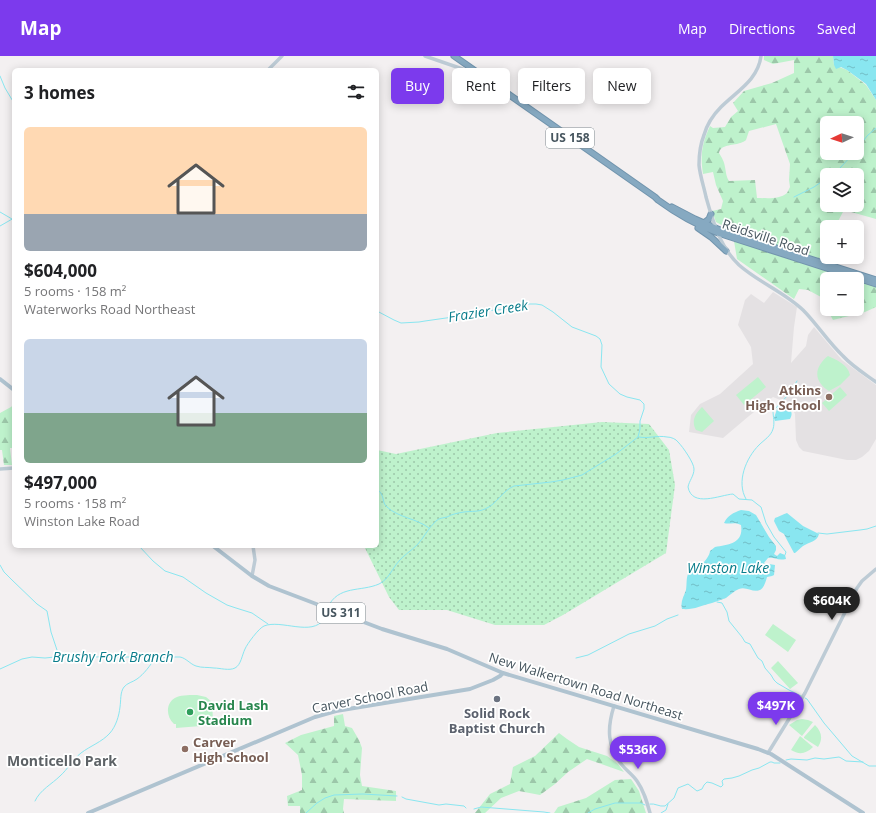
<!DOCTYPE html>
<meta charset="utf-8">
<style>
:root{--surface:#fff;--page:#f2f2f2;--text:#202124;--muted:#757577;--accent:#7c3aed}
body{margin:0;font-family:"Open Sans",sans-serif;background:var(--page);color:var(--text);height:100vh;display:flex;flex-direction:column;font-size:15px;white-space:nowrap}
*{box-sizing:border-box;margin:0}
p{font-size:13px;color:var(--muted)}
.icon{flex:none;width:22px;height:22px;fill:none;stroke:currentColor;stroke-width:2;stroke-linecap:round;stroke-linejoin:round}
.map{position:relative;flex:1;overflow:hidden}
.drawer{position:absolute;left:12px;top:12px;width:367px;height:480px;display:flex;flex-direction:column;background:var(--surface);border-radius:6px;box-shadow:0 2px 10px #0003}
.drawer>*{flex:none}
.top-card{position:absolute;left:391px;top:12px;width:380px;height:36px;display:flex;gap:8px}
.needle{width:26px;rotate:266deg}
.buttons{position:absolute;left:820px;top:60px;display:grid;gap:8px}
.buttons a{display:grid;place-items:center;width:44px;height:44px;border-radius:6px;background:var(--surface);box-shadow:0 2px 10px #0003;font-size:20px}
.price{position:absolute;translate:-50% -34px;padding:0 9px;border-radius:14px;background:var(--accent);color:#fff;font-size:13px;line-height:26px;filter:drop-shadow(0 1px 2px #0008)}
.price::after{content:'';position:absolute;left:50%;top:24px;width:12px;height:9px;margin-left:-6px;background:inherit;clip-path:polygon(0 0,100% 0,50% 100%)}
.price.active{background:#222;color:#fff}
ul{padding:0;list-style:none}
li{display:grid;align-content:center;gap:8px;height:212px;padding:0 12px}
li span{display:grid;place-items:center;height:124px;border-radius:6px;color:#555}
li>.icon{margin-inline-start:auto}
span .icon{width:72px;height:72px;fill:#fffc;stroke-width:1}
li b{font-size:17px}
h2{display:flex;justify-content:space-between;align-items:center;height:48px;padding:0 12px;font-size:17px}
.tag{padding:0 14px;border-radius:6px;background:var(--surface);box-shadow:0 2px 10px #0003;font-size:14px;line-height:36px}
.tag.active{background:var(--accent);color:#fff}
header{display:flex;align-items:center;gap:24px;box-sizing:border-box;height:56px;padding:0 20px;background:var(--accent);color:#fff}
header strong{font-size:19px}
nav{display:flex;gap:22px;margin-inline-start:auto;font-size:14px}
.map>svg:first-child{display:block}
</style>
<header>
<strong>Map</strong>
<nav><a>Map</a><a>Directions</a><a>Saved</a></nav>
</header>
<div class="map">
<svg width="876" height="757" viewBox="0 0 876 757">
<defs>
<pattern id="green-dots" width="8" height="8" patternUnits="userSpaceOnUse"><rect width="8" height="8" fill="#bef2cc"/><path d="M2 2h.1M6 6h.1" fill="none" stroke="#9cc7a9" stroke-width="1.8" stroke-linecap="round"/></pattern>
<pattern id="forest-firs" width="22" height="20" patternUnits="userSpaceOnUse"><rect width="22" height="20" fill="#bef2cc"/><path d="M5 1l3.5 6h-7zM16 11l3.5 6h-7z" fill="#9cc7a9"/></pattern>
<pattern id="water-ripples" width="26" height="14" patternUnits="userSpaceOnUse"><rect width="26" height="14" fill="#89e6f0"/><path d="M2 4q2-2 4 0t4 0M15 11q2-2 4 0t4 0" fill="none" stroke="#72bdc6"/></pattern>
</defs>
<rect width="100%" height="100%" fill="#f3f0f1"/>
<path fill="#e4e1e3" d="M773,236L797,251L794,271L791,307L806,290L808,279L814,271L842,304L876,329V383L869,395L862,401L856,404H847L803,395L799,391L796,384L795,358L790,348L773,341L749,360L723,382L689,376L691,359L700,348L720,338L753,308L751,291L738,269L745,244L751,238L764,247Z"/>
<path fill="url(#green-dots)" d="M602,366L649,368L669,394L675,429L666,497L563,559L544,569H495L447,554H399L389,541L364,490H377V394L396,398L497,377Z"/>
<path fill="url(#forest-firs)" fill-rule="evenodd" d="M764,0H833L834,9L847,14L866,29L876,44V163L844,154L835,171H827V187L819,203L749,181L727,172L716,166L712,155L721,153L723,145L716,129L713,116L703,118C700,99 702,87 710,70L713,72L725,71L731,61L738,55L733,47L744,35L772,27L794,17V4L773,8L764,4ZM827,67H857V97H827ZM776,68L790,108L789,124L790,131C789,133 788,135 787,137C779,144 766,142 757,142L755,124L729,125C726,120 726,116 725,111C724,105 722,102 719,97C721,88 732,90 740,87C741,87 745,85 746,84L749,75ZM827,119H857V149H827Z
M734,185L850,223H827V252L821,241L808,234L799,233L794,243L737,203Z
M857,225L876,231V251L865,256L833,264L827,253H857Z
M14,348V392H10L12,409H4L2,394H0V357L11,351Z
M343,658L345,670L352,672L359,684L362,692L360,719L362,730L396,735V745L344,743L343,753L344,757H300V750H288L287,740L302,734V719L298,699L285,687L301,679L334,670V660Z
M559,677L567,683L579,691L607,700L618,708L624,716L587,703L568,716L555,728L540,739L519,735L501,742L485,757H475L490,738L510,728L513,711L535,700Z
M631,723L639,735L646,757H554L558,751L586,742L615,724Z"/>
<path fill="#bef2cc" d="M828,300C836,304 848,308 850,319L840,329L829,335C826,333 823,331 821,328C813,318 819,307 828,300Z
M758,321L766,331L744,349L736,339Z
M840,331L847,339L829,355L822,347Z
M702,351L714,365L702,376L696,374C691,365 695,358 702,351Z
M773,568L796,584L788,596L765,579Z
M778,605L798,627L790,633L771,612Z
M197,639L206,641L212,646L213,664L206,667L201,670L176,672V668H174C165,660 166,645 177,641C182,639 192,639 197,639Z
M802,663L808,664L813,666L802,680L789,669L797,664Z
M815,669C822,676 823,683 818,691L804,682V681Z
M800,680L813,691C806,698 799,699 791,694Z"/>
<path fill="url(#water-ripples)" d="M833,0H876V44L866,28L847,14L841,11L836,13L834,9Z
M783,349C790,351 794,356 790,363L775,365L774,362L778,350Z
M741,454L749,455L756,459L769,481L776,490V494L774,498L777,500L780,497L785,499L786,503C777,505 775,501 768,502L764,507L766,509L769,508L775,509L774,519L772,520L767,521C766,525 764,532 760,534C753,537 746,530 739,533C734,535 730,539 726,542C721,544 717,545 712,547C700,550 694,554 682,553C680,546 684,540 686,534C687,528 686,523 688,518C696,514 709,504 710,495L715,491C729,489 744,487 741,469C734,465 730,469 724,467C728,459 733,457 741,454Z
M787,457L803,470L819,478C817,486 809,486 803,490C800,492 798,495 795,497H794L787,484L784,478L779,475L774,465L775,462C778,461 784,458 787,457Z"/>
<g fill="none" stroke-linecap="round" stroke-linejoin="round">
<path stroke="#89e6f0" stroke-width="1" d="M0,20L5,32L14,47
M857,93L867,80L876,72
M831,119L839,113L854,97
M794,141L814,131L827,122
M0,156L12,163
M0,170L14,162
M377,255L394,264L401,267L419,266L425,265L460,260L481,255L511,253L529,248H536L542,249L553,256L572,271L596,280L600,283L602,289L601,311L609,328L620,338L627,341L640,344L644,348V353L640,365V373L638,381
M639,381C648,383 657,379 667,381C671,381 676,383 678,386C683,391 694,407 694,413C694,420 689,425 688,431C692,452 720,439 733,438L739,443L752,444L757,448L761,451L766,467L774,481L786,496L785,499
M377,433C386,440 381,446 387,451C399,462 416,462 429,472
M746,443C736,426 746,402 759,389C764,384 771,380 773,373C775,367 773,360 773,355L789,338L797,325
M818,477L827,478L860,474L867,473L876,470
M139,490L153,505L165,515L183,521L206,537L227,549L236,552L252,557L268,568
M0,509L4,516L12,524L37,548L47,555L51,576L59,600
M717,546L722,547L727,556L729,565L742,581L745,586L750,588L758,602L762,605L765,612L771,619L774,624L777,627L789,634L801,640
M328,551C338,529 361,536 379,528C388,524 392,513 399,505C404,499 411,495 417,489C424,482 428,472 436,465C439,462 443,462 447,461C452,458 458,457 464,456C472,455 478,456 485,453C497,448 502,435 514,430L551,426L563,424L582,419L616,398L638,381
M576,602L588,599L629,578L655,570L667,563L678,559
M0,613L22,603L32,601L45,602L65,600L101,601H180C186,602 190,608 196,610C202,612 207,611 214,612C220,612 229,615 235,612C241,609 242,599 245,593C247,588 259,572 264,570C281,563 312,581 324,563C326,560 327,557 328,554
M805,642L807,643L824,667L852,700L869,710H876
M786,704L791,703L807,704L815,702L824,703L839,701L841,702L846,705L863,706
M402,741L406,743L439,749L446,748L464,750L466,752
M35,745C40,734 52,728 60,720C68,713 72,704 81,697C90,690 102,686 110,677C116,670 119,660 120,651C121,645 120,636 124,631C127,627 133,626 137,623C144,618 150,610 155,602
M650,748C655,747 659,751 665,750L674,742L678,732L688,728L697,735L702,733L704,729L707,726L712,727L721,731L723,729L722,725L724,723L732,722L739,720L752,714L759,712L770,706H772L774,707H780
M474,753L481,751L544,756L550,757
M306,757L317,747L325,742L334,739L363,738L397,740
M588,757L595,753L615,747H641L645,749
M661,757L666,754L668,748"/>
<g stroke="#7194ad" stroke-width="7">
<path id="highway" d="M454,0L655,141L658,144C677,158 696,169 718,177L876,228
M672,151L695,163L720,174L876,224
M704,167L709,163L711,158
M698,172L711,181L726,195"/>
</g>
<path stroke="#bdcbd5" stroke-width="3.5" d="M425,0L477,18
M761,0C758,24 737,35 721,51C713,59 707,68 704,79C700,89 699,99 699,109C700,120 704,131 706,141C713,166 720,191 739,209C758,226 784,236 803,254C817,268 828,286 843,300C852,310 865,318 876,326
M268,14L282,0
M0,413L14,412
M252,520L255,504L253,490
M614,650C607,672 607,691 622,709C627,715 633,719 637,725C644,735 647,746 650,757
M768,697L805,637L857,532L862,525L876,513"/>
<path stroke="#afc3d0" stroke-width="4" d="M0,323L14,334
M213,490L252,520L269,530L382,573L447,593L503,617L758,693L771,698L863,757
M88,757L315,661L336,655L470,633L493,624L500,620L503,617"/>
<use href="#highway" stroke="#86a9c1" stroke-width="5"/>
</g>
<g fill="#8d6e63" stroke="#fff" stroke-width="1.5">
<circle cx="829" cy="341" r="4"/>
<circle cx="185" cy="693" r="4"/>
</g>
<circle fill="#6b7280" stroke="#fff" stroke-width="1.5" cx="497" cy="643" r="4"/>
<circle fill="#2e9e5b" stroke="#fff" stroke-width="1.5" cx="190" cy="656" r="4"/>
<g text-anchor="middle" stroke-width="3.5" stroke-linejoin="round" paint-order="stroke">
<g fill="#fff" stroke="#7e898f" stroke-width="1">
<rect x="546" y="72" width="48" height="20" rx="3"/>
<rect x="317" y="547" width="48" height="20" rx="3"/>
</g>
<g font-size="12" font-weight="bold" fill="#47565f">
<text x="570" y="86">US 158</text>
<text x="341" y="561">US 311</text>
</g>
<g font-size="13" fill="#47565f" stroke="#fff">
<text transform="translate(766 181) rotate(18)" y="5">Reidsville Road</text>
<text transform="translate(586 630) rotate(17)" y="5">New Walkertown Road Northeast</text>
<text transform="translate(370 641) rotate(-11)" y="5">Carver School Road</text>
</g>
<g font-size="13" font-weight="bold" fill="#785e54" stroke="#fff" text-anchor="end">
<text x="821" y="339">Atkins<tspan x="821" dy="15">High School</tspan></text>
<text x="193" y="691" text-anchor="start">Carver<tspan x="193" dy="15">High School</tspan></text>
</g>
<g font-size="13" font-weight="bold" fill="#27864d" stroke="#fff" text-anchor="start">
<text x="198" y="654">David Lash<tspan x="198" dy="15">Stadium</tspan></text>
</g>
<g font-size="13" font-weight="bold" fill="#5b616d" stroke="#fff">
<text x="497" y="662">Solid Rock<tspan x="497" dy="15">Baptist Church</tspan></text>
</g>
<g font-size="14" font-style="italic" fill="#097d8b" stroke="#fff">
<text transform="translate(488 255) rotate(-9)" y="5">Frazier Creek</text>
<text x="728" y="517">Winston Lake</text>
<text x="113" y="606">Brushy Fork Branch</text>
</g>
<g font-size="14" font-weight="bold" fill="#5d6266" stroke="#fff">
<text x="62" y="710">Monticello Park</text>
</g>
</g>
</svg>
<div class="buttons">
<a><svg class="needle" viewBox="-14 -14 28 28"><path d="M0-13l5 13h-10z" fill="#e53935"/><path d="M0 13l5-13h-10z" fill="#757577"/></svg></a>
<a><svg class="icon" aria-label="layers" viewBox="0 0 24 24"><path d="M12 4l9 5-9 5-9-5zM3 14l9 5 9-5"/></svg></a>
<a>+</a>
<a>−</a>
</div>
<b class="price active" style="left:832px;top:565px">$604K</b>
<b class="price" style="left:776px;top:670px">$497K</b>
<b class="price" style="left:638px;top:714px">$536K</b>
<div class="top-card">
<a class="tag active">Buy</a>
<a class="tag">Rent</a>
<a class="tag">Filters</a>
<a class="tag">New</a>
</div>
<section class="drawer">
<h2>3 homes<svg class="icon" aria-label="filters" viewBox="0 0 24 24"><path d="M4 7h16M4 17h16"/><circle cx="9" cy="7" r="2"/><circle cx="15" cy="17" r="2"/></svg></h2>
<ul>
<li><span style="background:linear-gradient(#ffd9b3 70%,#9aa5b1 0)"><svg class="icon" aria-label="home" viewBox="0 0 24 24"><path d="M3 11l9-7 9 7M6 9v11h12V9"/></svg></span><div><b>$604,000</b><p>5 rooms · 158 m²</p><p>Waterworks Road Northeast</p></div></li>
<li><span style="background:linear-gradient(#c9d6e8 60%,#7fa58c 0)"><svg class="icon" aria-label="home" viewBox="0 0 24 24"><path d="M3 11l9-7 9 7M6 9v11h12V9"/></svg></span><div><b>$497,000</b><p>5 rooms · 158 m²</p><p>Winston Lake Road</p></div></li>
</ul>
</section>
</div>
